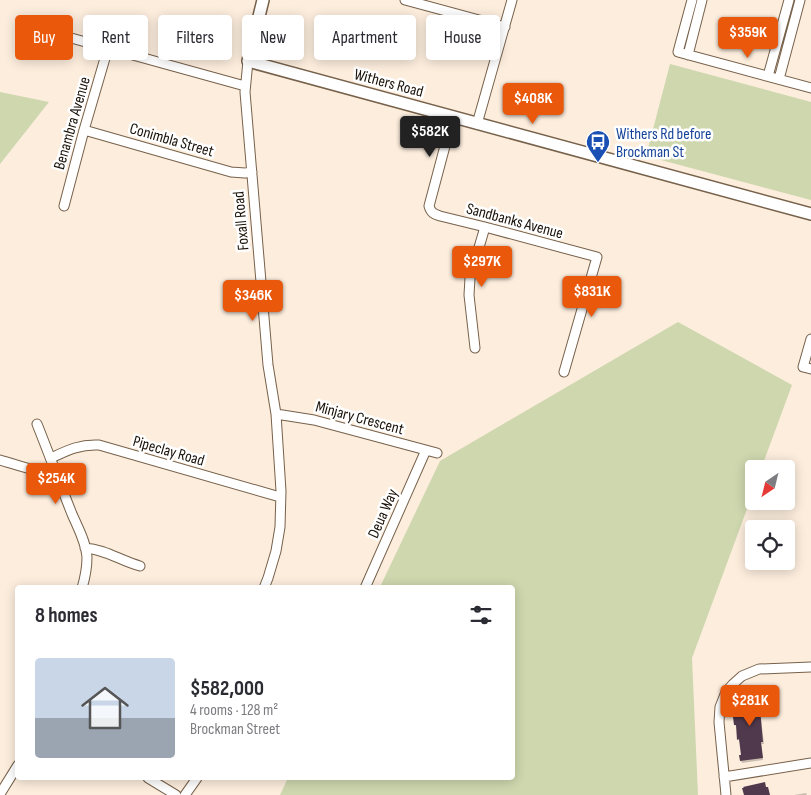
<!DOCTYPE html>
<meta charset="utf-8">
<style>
:root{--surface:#fff;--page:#f2f2f3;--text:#2b2b33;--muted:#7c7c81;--accent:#ea580c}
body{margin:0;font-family:"Sofia Sans Condensed",sans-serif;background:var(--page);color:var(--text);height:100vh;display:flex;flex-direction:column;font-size:19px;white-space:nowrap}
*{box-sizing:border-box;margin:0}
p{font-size:16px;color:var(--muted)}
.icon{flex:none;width:28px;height:28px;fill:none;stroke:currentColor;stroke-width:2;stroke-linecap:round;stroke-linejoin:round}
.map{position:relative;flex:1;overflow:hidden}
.drawer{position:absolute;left:15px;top:585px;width:500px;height:195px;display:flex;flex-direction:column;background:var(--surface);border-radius:5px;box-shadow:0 2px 12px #0003}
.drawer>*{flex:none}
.hud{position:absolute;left:15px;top:15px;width:500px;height:45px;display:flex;gap:10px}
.needle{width:32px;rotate:215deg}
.fabs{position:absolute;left:745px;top:460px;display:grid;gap:10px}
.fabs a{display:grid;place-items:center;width:50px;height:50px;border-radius:5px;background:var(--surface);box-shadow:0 2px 12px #0003;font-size:25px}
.price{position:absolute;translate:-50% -42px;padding:0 11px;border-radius:5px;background:var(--accent);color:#fff;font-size:16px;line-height:32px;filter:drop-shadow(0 1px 2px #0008)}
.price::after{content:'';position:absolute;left:50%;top:30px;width:15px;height:11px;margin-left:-8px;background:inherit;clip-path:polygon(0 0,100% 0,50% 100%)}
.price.on{background:#222;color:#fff}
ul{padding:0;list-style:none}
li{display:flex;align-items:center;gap:15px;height:125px;padding:0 20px}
li span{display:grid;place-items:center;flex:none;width:140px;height:100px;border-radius:5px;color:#555}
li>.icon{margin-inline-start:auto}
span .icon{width:60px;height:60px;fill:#fffc;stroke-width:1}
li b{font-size:21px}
h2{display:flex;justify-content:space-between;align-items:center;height:60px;padding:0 20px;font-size:21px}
.tag{padding:0 18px;border-radius:5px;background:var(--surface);box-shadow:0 2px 12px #0003;font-size:18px;line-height:45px}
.tag.on{background:var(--accent);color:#fff}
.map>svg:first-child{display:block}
</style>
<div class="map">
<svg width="811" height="795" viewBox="0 0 811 795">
<rect width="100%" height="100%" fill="#fceddd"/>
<path fill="#ced7ae" d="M670,64L811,102V200L646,156Z
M0,92L49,102L0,164Z
M678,322L792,385L761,469H754V490L692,658L698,795H280L288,778H512V588L380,587L440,461Z"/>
<path fill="#0003" d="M758,691L764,744H761L763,760L742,763L741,761V756H742L740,742L738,739L737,728L735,725L744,717Z
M806,793L807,795H794Z"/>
<path fill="#50394d" d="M758,687L763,742H761L763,758L740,761L739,755H741L739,739L737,740L736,725H734L733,717L742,716L740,699L745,698L744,694H748L747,691L750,690V688Z
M765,782L766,787H768L770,795H744L742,788H744L743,787Z"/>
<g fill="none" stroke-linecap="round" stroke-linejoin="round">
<g stroke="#77614a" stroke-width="11">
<path id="minor" d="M405,0L505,27
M692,0L678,52L811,88
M53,33L245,86
M688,55L702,0
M248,61L245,92L268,365L276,414L281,491L280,527L276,551L268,578L264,588
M768,76L789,0
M779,79L800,0
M453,116L429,206C431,213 434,214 440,216L485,227L597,257L564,372
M477,124L512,0
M84,130L231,172L245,173L252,172
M64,206L84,130L108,48
M811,339L803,367L811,369
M475,348L469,295L470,278L485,227
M276,414L314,420L437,453
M37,424C49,454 60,484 72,514C78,528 86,542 87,557C87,568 85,578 82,588
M51,458C68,450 80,444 99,445L280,497
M0,460C18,465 37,473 56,472
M85,548C105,549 121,561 140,566
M365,588L426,450
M724,777L811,763
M148,778L176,795
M0,794L18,765
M185,795L197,778
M726,795L719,722L720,707L726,692L733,684L742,676L759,669L811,667"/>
</g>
<g stroke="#77614a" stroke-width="14">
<path id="tertiary" d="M263,0L248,61L811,214"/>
</g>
<use href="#minor" stroke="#fff" stroke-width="9"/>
<use href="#tertiary" stroke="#fff" stroke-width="11"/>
</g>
<defs>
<g id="bus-pin" transform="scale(1.25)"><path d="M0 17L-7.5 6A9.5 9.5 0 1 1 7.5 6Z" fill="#1a4fb4" stroke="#fff"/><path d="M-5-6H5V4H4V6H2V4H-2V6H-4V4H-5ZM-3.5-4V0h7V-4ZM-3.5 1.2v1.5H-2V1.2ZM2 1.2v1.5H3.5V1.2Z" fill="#fff"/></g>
</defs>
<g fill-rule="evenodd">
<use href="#bus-pin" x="598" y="142"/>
</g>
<g text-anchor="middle" stroke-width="5" stroke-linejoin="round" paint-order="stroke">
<g font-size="16" fill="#1a1108" stroke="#fff">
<text transform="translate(389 82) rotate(15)" y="6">Withers Road</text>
<text transform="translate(71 123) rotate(-74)" y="6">Benambra Avenue</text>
<text transform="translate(172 139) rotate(16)" y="6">Conimbla Street</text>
<text transform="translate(515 220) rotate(15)" y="6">Sandbanks Avenue</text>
<text transform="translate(240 221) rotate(-95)" y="6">Foxall Road</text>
<text transform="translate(360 417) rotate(15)" y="6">Minjary Crescent</text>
<text transform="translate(169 450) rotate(16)" y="6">Pipeclay Road</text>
<text transform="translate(382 513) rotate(-66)" y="6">Deua Way</text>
</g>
<g font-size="16" fill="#164399" stroke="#fff" text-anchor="start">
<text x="616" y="139">Withers Rd before<tspan x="616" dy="18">Brockman St</tspan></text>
</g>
</g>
</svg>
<div class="fabs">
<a><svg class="needle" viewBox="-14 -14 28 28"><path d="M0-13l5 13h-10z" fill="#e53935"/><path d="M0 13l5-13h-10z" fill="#7c7c81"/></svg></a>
<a><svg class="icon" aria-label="locate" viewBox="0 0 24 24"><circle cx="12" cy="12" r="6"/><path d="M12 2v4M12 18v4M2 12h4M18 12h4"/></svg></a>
</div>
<b class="price" style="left:748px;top:59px">$359K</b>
<b class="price" style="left:533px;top:125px">$408K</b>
<b class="price on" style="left:430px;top:158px">$582K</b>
<b class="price" style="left:482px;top:288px">$297K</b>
<b class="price" style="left:592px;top:318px">$831K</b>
<b class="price" style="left:253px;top:322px">$346K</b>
<b class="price" style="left:56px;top:505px">$254K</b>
<b class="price" style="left:750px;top:727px">$281K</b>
<div class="hud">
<a class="tag on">Buy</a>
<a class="tag">Rent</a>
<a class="tag">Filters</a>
<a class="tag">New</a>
<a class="tag">Apartment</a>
<a class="tag">House</a>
</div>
<section class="drawer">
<h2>8 homes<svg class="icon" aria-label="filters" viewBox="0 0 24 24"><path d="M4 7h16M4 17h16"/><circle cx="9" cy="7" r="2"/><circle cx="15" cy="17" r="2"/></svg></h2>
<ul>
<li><span style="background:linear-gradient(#c9d6e8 60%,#9aa5b1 0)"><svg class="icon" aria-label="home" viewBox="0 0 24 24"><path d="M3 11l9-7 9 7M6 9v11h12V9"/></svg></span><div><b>$582,000</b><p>4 rooms · 128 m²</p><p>Brockman Street</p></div></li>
</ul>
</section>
</div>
